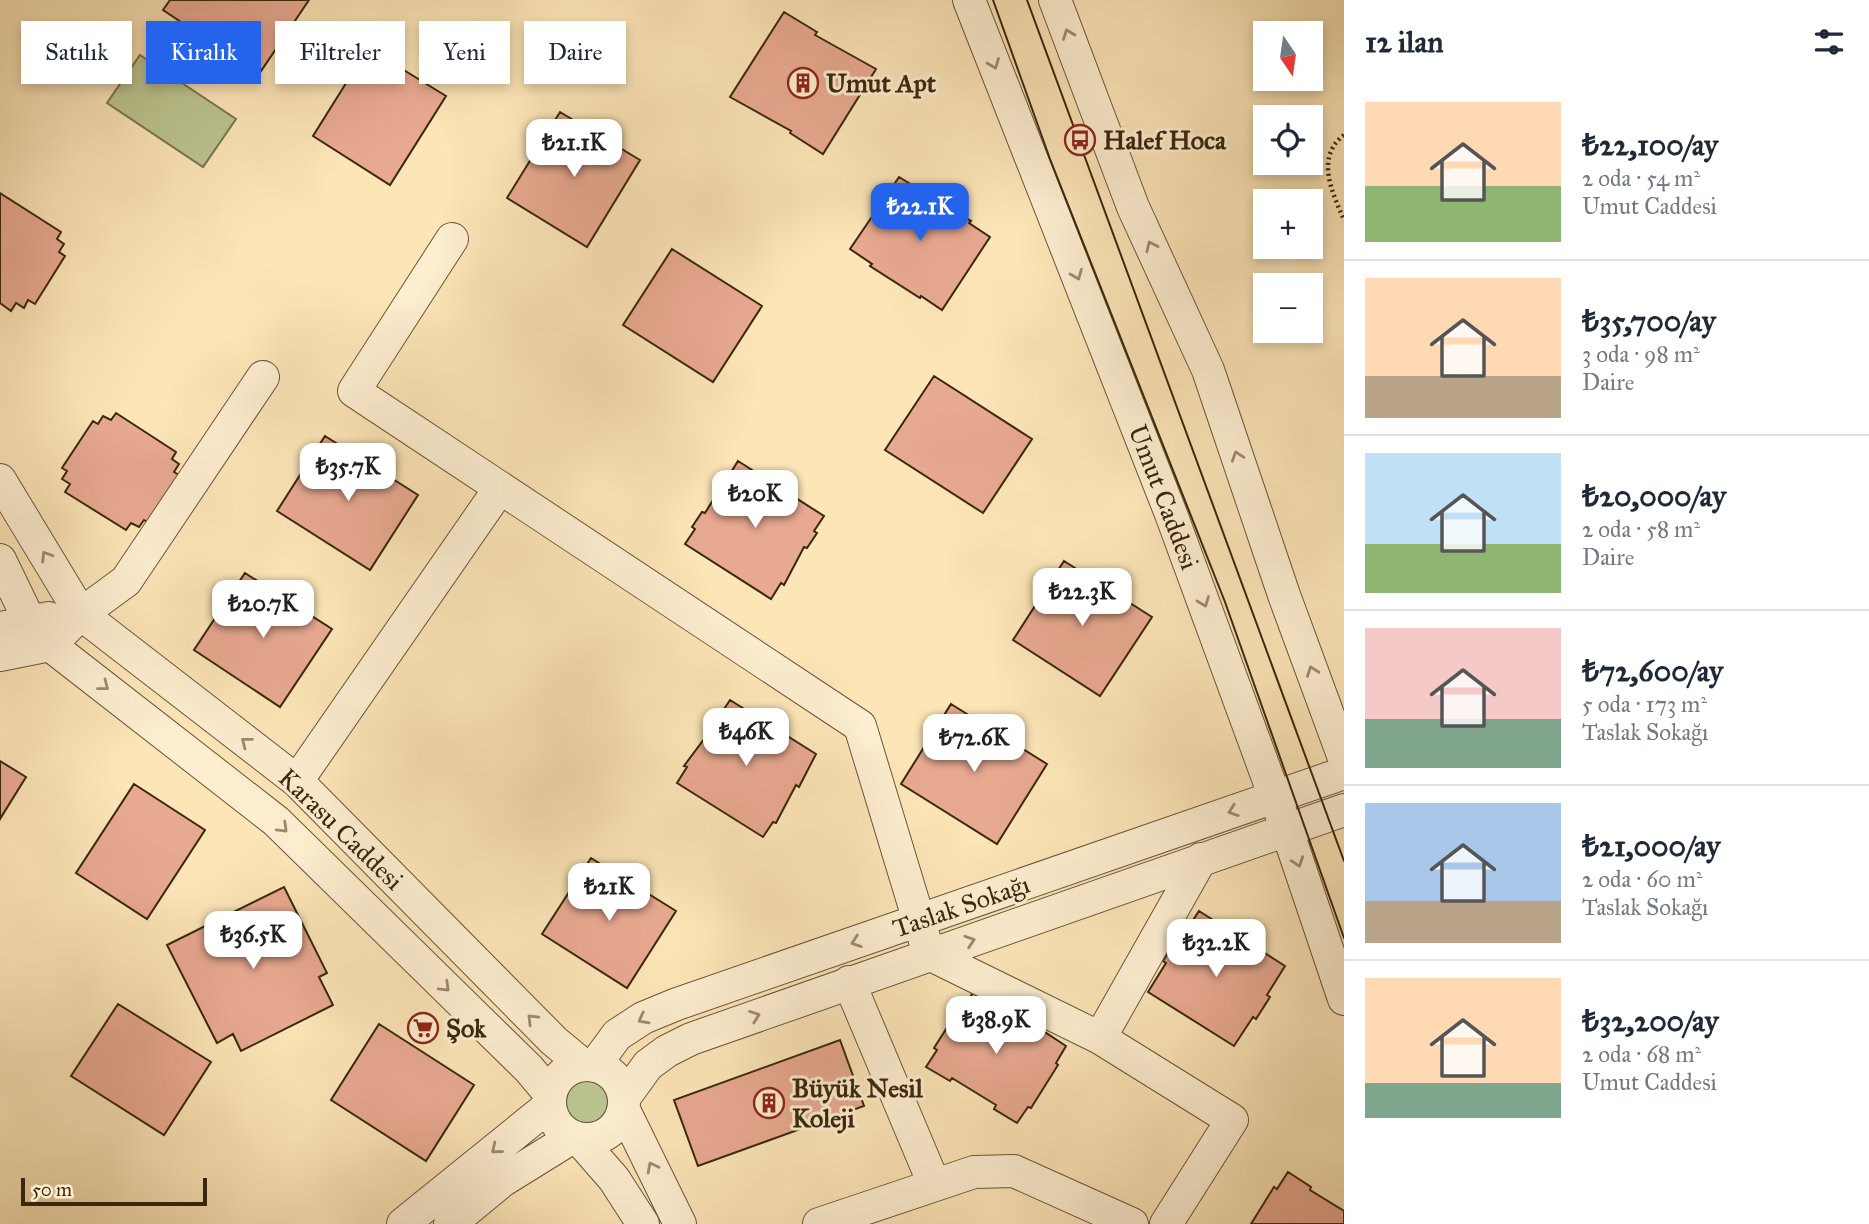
<!DOCTYPE html>
<html lang="tr">
<meta charset="utf-8">
<style>
:root{--surface:#fff;--page:#f6f6f7;--text:#1f2937;--muted:#747a83;--line:#e0e1e3;--accent:#2563eb}
body{margin:0;font-family:"IM FELL Great Primer",serif;background:var(--page);color:var(--text);height:100vh;display:flex;flex-direction:column;font-size:26px;white-space:nowrap}
*{box-sizing:border-box;margin:0}
p{font-size:23px;color:var(--muted)}
.icon{flex:none;width:38px;height:38px;fill:none;stroke:currentColor;stroke-width:2;stroke-linecap:round;stroke-linejoin:round}
.map{position:relative;flex:1;overflow:hidden}
.details{display:flex;flex-direction:column;background:var(--surface);width:525px}
.details>*{flex:none}
.banner{position:absolute;left:21px;top:21px;width:665px;height:63px;display:flex;gap:14px}
.needle{width:46px;rotate:167deg}
.tools{position:absolute;left:1253px;top:21px;display:grid;gap:14px}
.tools a{display:grid;place-items:center;width:70px;height:70px;border-radius:0px;background:var(--surface);box-shadow:0 4px 10px #0003;font-size:35px}
.scale{position:absolute;left:21px;bottom:18px;width:186px;box-sizing:border-box;padding-left:7px;border:4px solid #3a270d;border-top:0;font-size:19px;line-height:24px;white-space:nowrap;color:#3a270d;-webkit-text-stroke:5px #fdeed0;paint-order:stroke}
.price{position:absolute;translate:-50% -60px;padding:0 16px;border-radius:14px;background:#fff;color:#222;font-size:23px;line-height:46px;filter:drop-shadow(0 2px 4px #0008)}
.price::after{content:'';position:absolute;left:50%;top:42px;width:21px;height:16px;margin-left:-10px;background:inherit;clip-path:polygon(0 0,100% 0,50% 100%)}
.price.active{background:var(--accent);color:#fff}
ul{padding:0;list-style:none}
li{display:flex;align-items:center;gap:21px;height:175px;padding:0 21px}
li+li{border-top:2px solid var(--line)}
li span{display:grid;place-items:center;flex:none;width:196px;height:140px;border-radius:0px;color:#555}
li>.icon{margin-inline-start:auto}
span .icon{width:84px;height:84px;fill:#fffc;stroke-width:1}
li b{font-size:30px}
h2{display:flex;justify-content:space-between;align-items:center;height:84px;padding:0 21px;font-size:30px}
.pill{padding:0 24px;border-radius:0px;background:var(--surface);box-shadow:0 4px 10px #0003;font-size:24px;line-height:63px}
.pill.active{background:var(--accent);color:#fff}
main{display:flex;flex:1;min-height:0}
.map>svg:first-child{display:block}
</style>
<main>
<div class="map">
<svg width="1344" height="1224" viewBox="0 0 1344 1224">
<rect width="100%" height="100%" fill="#fce5b7"/>
<filter id="stains"><feTurbulence type="fractalNoise" baseFrequency=".00286" numOctaves="4"/><feColorMatrix values="0 0 0 0 .2 0 0 0 0 .09 0 0 0 0 .02 0 0 0 .5 -.17"/></filter>
<radialGradient id="worn" r=".72"><stop offset=".6" stop-color="#630" stop-opacity="0"/><stop offset="1" stop-color="#630" stop-opacity=".3"/></radialGradient>
<path fill="#bbc591" stroke="#7a764f" stroke-width="2" d="M140,55L236,119L203,167L107,103Z
M566 1102a21 21 0 1 1 42 0a21 21 0 1 1-42 0Z"/>
<path fill="#e8a991" stroke="#3a270d" stroke-width="2" d="M170,0H309L259,74L163,10Z
M784,12L817,32L815,35L876,69L823,154L790,133L791,131L730,97Z
M368,48L446,96L390,185L313,136Z
M560,112L640,160L587,247L507,198Z
M899,177L971,221L969,223L990,237L942,310L921,296L920,298L870,266L872,264L850,249Z
M0,193L61,232L57,239L64,244L59,252L65,256L35,304L28,300L24,308L16,303L11,311L0,303Z
M672,249L762,306L713,382L623,325Z
M934,376L1032,439L983,513L885,450Z
M116,413L176,452L172,459L179,464L174,472L179,475L149,523L144,520L139,527L131,523L126,530L65,492L70,484L62,479L67,471L62,468L93,421L98,424L103,416L111,420Z
M325,436L418,495L370,570L277,511Z
M738,461L824,516L814,531L817,533L807,548L804,547L784,585L781,583L771,599L685,544L695,529L692,527L702,512L705,513L718,492L716,491L725,475L728,477Z
M1064,561L1152,617L1100,696L1013,640Z
M245,573L332,629L280,707L194,650Z
M730,700L816,754L799,787L796,785L776,823L773,822L763,837L677,783L687,767L684,766L710,731L707,729L717,714L720,715Z
M951,704L1047,764L997,844L901,784Z
M0,761L26,777L0,819Z
M134,784L205,830L147,919L76,873Z
M591,858L676,911L627,988L542,934Z
M284,887L327,973L319,977L333,1005L241,1051L233,1034L217,1043L167,945Z
M1199,911L1285,966L1267,995L1270,997L1256,1019L1253,1017L1234,1046L1148,992L1166,963L1163,961L1177,938L1180,940Z
M975,989L999,1004L997,1007L1041,1034L1043,1031L1066,1046L1056,1063L1058,1065L1031,1108L1028,1107L1017,1123L994,1109L996,1105L952,1078L950,1081L926,1067L937,1050L934,1048L962,1004L965,1006Z
M118,1004L211,1062L164,1135L71,1076Z
M379,1024L474,1085L426,1161L331,1100Z
M840,1040L864,1106L698,1166L674,1100Z
M1288,1172L1311,1187L1310,1190L1344,1211V1224H1251L1274,1187L1277,1189Z"/>
<g fill="none" stroke-linecap="round" stroke-linejoin="round">
<g stroke="#6a5638" stroke-width="34">
<path id="minor" d="M969,0L1171,514L1287,830L1344,999
M1055,0L1133,207L1208,370L1284,595L1344,758
M452,239L354,391L860,726L929,954L1100,1038L1232,1120L1166,1224
M0,480L81,614L297,781L554,1041L583,1065
M0,560L29,620L50,645L276,821L529,1069L550,1094
M0,628L49,618
M0,655L50,645L81,614L126,581L263,377
M297,781L500,488
M849,982L934,1184
M1100,1038L1201,859
M550 1102a37 37 0 1 1 74 0a37 37 0 1 1-74 0Z
M595,1065L617,1035L643,1018L677,1004L1344,773
M624,1098L648,1065L667,1051L691,1039L1344,810
M624,1110L680,1224
M579,1139L614,1179L643,1224
M403,1224L549,1106
M450,1224L502,1181L573,1137
M819,1224L974,1172L1014,1171L1132,1224"/>
</g>
<path stroke="#3a270d" stroke-width="4.5" stroke-dasharray="2 3.5" stroke-linecap="butt" d="M1344,135C1315,157 1332,192 1344,220"/>
<use href="#minor" stroke="#fdeed0" stroke-width="32"/>
<path stroke="#3a270d" stroke-width="2" d="M993,0L1050,159L1225,602L1344,938
M1027,0L1344,861"/>
</g>
<defs><path id="oneway-chevron" d="M-2-3.5L2.5 0L-2 3.5" fill="none" stroke-width="1.6" stroke-linecap="round" stroke-linejoin="round" transform="scale(1.75)"/></defs>
<g stroke="#9c8a6e">
<use href="#oneway-chevron" transform="translate(1068 34) rotate(-111)"/>
<use href="#oneway-chevron" transform="translate(994 64) rotate(69)"/>
<use href="#oneway-chevron" transform="translate(1151 246) rotate(-115)"/>
<use href="#oneway-chevron" transform="translate(1077 275) rotate(68)"/>
<use href="#oneway-chevron" transform="translate(1237 456) rotate(-109)"/>
<use href="#oneway-chevron" transform="translate(46 556) rotate(-122)"/>
<use href="#oneway-chevron" transform="translate(1204 602) rotate(69)"/>
<use href="#oneway-chevron" transform="translate(1312 671) rotate(-110)"/>
<use href="#oneway-chevron" transform="translate(104 686) rotate(38)"/>
<use href="#oneway-chevron" transform="translate(246 742) rotate(-142)"/>
<use href="#oneway-chevron" transform="translate(1233 811) rotate(161)"/>
<use href="#oneway-chevron" transform="translate(283 828) rotate(44)"/>
<use href="#oneway-chevron" transform="translate(1298 862) rotate(71)"/>
<use href="#oneway-chevron" transform="translate(970 941) rotate(-18)"/>
<use href="#oneway-chevron" transform="translate(856 942) rotate(161)"/>
<use href="#oneway-chevron" transform="translate(445 987) rotate(44)"/>
<use href="#oneway-chevron" transform="translate(755 1016) rotate(-20)"/>
<use href="#oneway-chevron" transform="translate(532 1019) rotate(-135)"/>
<use href="#oneway-chevron" transform="translate(643 1019) rotate(152)"/>
<use href="#oneway-chevron" transform="translate(496 1149) rotate(141)"/>
<use href="#oneway-chevron" transform="translate(652 1167) rotate(-117)"/>
</g>
<defs>
<g id="building-ring" transform="scale(1.575)"><circle r="9.5" fill="#fdeed0" stroke="#8f2418" stroke-width="1.5"/><path d="M-4-6H4V6H1V3H-1V6H-4ZM-2.5-4.3h1.7v1.8h-1.7ZM.8-4.3h1.7v1.8H.8ZM-2.5-1h1.7V.8h-1.7ZM.8-1h1.7V.8H.8Z" fill="#8f2418"/></g>
<g id="bus-ring" transform="scale(1.575)"><circle r="9.5" fill="#fdeed0" stroke="#8f2418" stroke-width="1.5"/><path d="M-5-6H5V4H4V6H2V4H-2V6H-4V4H-5ZM-3.5-4V0h7V-4ZM-3.5 1.2v1.5H-2V1.2ZM2 1.2v1.5H3.5V1.2Z" fill="#8f2418"/></g>
<g id="supermarket-ring" transform="scale(1.575)"><circle r="9.5" fill="#fdeed0" stroke="#8f2418" stroke-width="1.5"/><path d="M-6-5.5h2.5l.6 2H6L4.5 2H-2.5L-4.4-4H-6ZM-1.5 3.2a1.3 1.3 0 1 0 .1 0ZM3 3.2a1.3 1.3 0 1 0 .1 0Z" fill="#8f2418"/></g>
</defs>
<g fill-rule="evenodd">
<use href="#building-ring" x="803" y="83"/>
<use href="#bus-ring" x="1080" y="140"/>
<use href="#supermarket-ring" x="423" y="1028"/>
<use href="#building-ring" x="769" y="1103"/>
</g>
<g text-anchor="middle" stroke-width="6" stroke-linejoin="round" paint-order="stroke">
<g font-size="26" font-weight="bold" fill="#3a270d" stroke="#fdeed0" text-anchor="start">
<text x="826" y="92">Umut Apt</text>
<text x="1103" y="149">Halef Hoca</text>
<text x="446" y="1037">Şok</text>
<text x="792" y="1097">Büyük Nesil<tspan x="792" dy="30">Koleji</tspan></text>
</g>
<g font-size="26" fill="#3a270d" stroke="#fdeed0">
<text transform="translate(1164 497) rotate(69)" y="9">Umut Caddesi</text>
<text transform="translate(341 829) rotate(44)" y="9">Karasu Caddesi</text>
<text transform="translate(961 906) rotate(-19)" y="9">Taslak Sokağı</text>
</g>
</g>
<rect width="100%" height="100%" filter="url(#stains)"/>
<rect width="100%" height="100%" fill="url(#worn)"/>
</svg>
<div class="tools">
<a><svg class="needle" viewBox="-14 -14 28 28"><path d="M0-13l5 13h-10z" fill="#e53935"/><path d="M0 13l5-13h-10z" fill="#747a83"/></svg></a>
<a><svg class="icon" aria-label="locate" viewBox="0 0 24 24"><circle cx="12" cy="12" r="6"/><path d="M12 2v4M12 18v4M2 12h4M18 12h4"/></svg></a>
<a>+</a>
<a>−</a>
</div>
<div class="scale">50 m</div>
<b class="price" style="left:574px;top:179px">₺21.1K</b>
<b class="price active" style="left:920px;top:243px">₺22.1K</b>
<b class="price" style="left:348px;top:503px">₺35.7K</b>
<b class="price" style="left:755px;top:530px">₺20K</b>
<b class="price" style="left:1082px;top:628px">₺22.3K</b>
<b class="price" style="left:263px;top:640px">₺20.7K</b>
<b class="price" style="left:746px;top:768px">₺46K</b>
<b class="price" style="left:974px;top:774px">₺72.6K</b>
<b class="price" style="left:609px;top:923px">₺21K</b>
<b class="price" style="left:253px;top:971px">₺36.5K</b>
<b class="price" style="left:1216px;top:979px">₺32.2K</b>
<b class="price" style="left:996px;top:1056px">₺38.9K</b>
<div class="banner">
<a class="pill">Satılık</a>
<a class="pill active">Kiralık</a>
<a class="pill">Filtreler</a>
<a class="pill">Yeni</a>
<a class="pill">Daire</a>
</div>
</div>
<section class="details">
<h2>12 ilan<svg class="icon" aria-label="filters" viewBox="0 0 24 24"><path d="M4 7h16M4 17h16"/><circle cx="9" cy="7" r="2"/><circle cx="15" cy="17" r="2"/></svg></h2>
<ul>
<li><span style="background:linear-gradient(#ffd9b3 60%,#8fb573 0)"><svg class="icon" aria-label="home" viewBox="0 0 24 24"><path d="M3 11l9-7 9 7M6 9v11h12V9"/></svg></span><div><b>₺22,100/ay</b><p>2 oda · 54 m²</p><p>Umut Caddesi</p></div></li>
<li><span style="background:linear-gradient(#ffd9b3 70%,#b9a48a 0)"><svg class="icon" aria-label="home" viewBox="0 0 24 24"><path d="M3 11l9-7 9 7M6 9v11h12V9"/></svg></span><div><b>₺35,700/ay</b><p>3 oda · 98 m²</p><p>Daire</p></div></li>
<li><span style="background:linear-gradient(#bfe0f5 65%,#8fb573 0)"><svg class="icon" aria-label="home" viewBox="0 0 24 24"><path d="M3 11l9-7 9 7M6 9v11h12V9"/></svg></span><div><b>₺20,000/ay</b><p>2 oda · 58 m²</p><p>Daire</p></div></li>
<li><span style="background:linear-gradient(#f6c9c9 65%,#7fa58c 0)"><svg class="icon" aria-label="home" viewBox="0 0 24 24"><path d="M3 11l9-7 9 7M6 9v11h12V9"/></svg></span><div><b>₺72,600/ay</b><p>5 oda · 173 m²</p><p>Taslak Sokağı</p></div></li>
<li><span style="background:linear-gradient(#a9c7e8 70%,#b9a48a 0)"><svg class="icon" aria-label="home" viewBox="0 0 24 24"><path d="M3 11l9-7 9 7M6 9v11h12V9"/></svg></span><div><b>₺21,000/ay</b><p>2 oda · 60 m²</p><p>Taslak Sokağı</p></div></li>
<li><span style="background:linear-gradient(#ffd9b3 75%,#7fa58c 0)"><svg class="icon" aria-label="home" viewBox="0 0 24 24"><path d="M3 11l9-7 9 7M6 9v11h12V9"/></svg></span><div><b>₺32,200/ay</b><p>2 oda · 68 m²</p><p>Umut Caddesi</p></div></li>
</ul>
</section>
</main>
